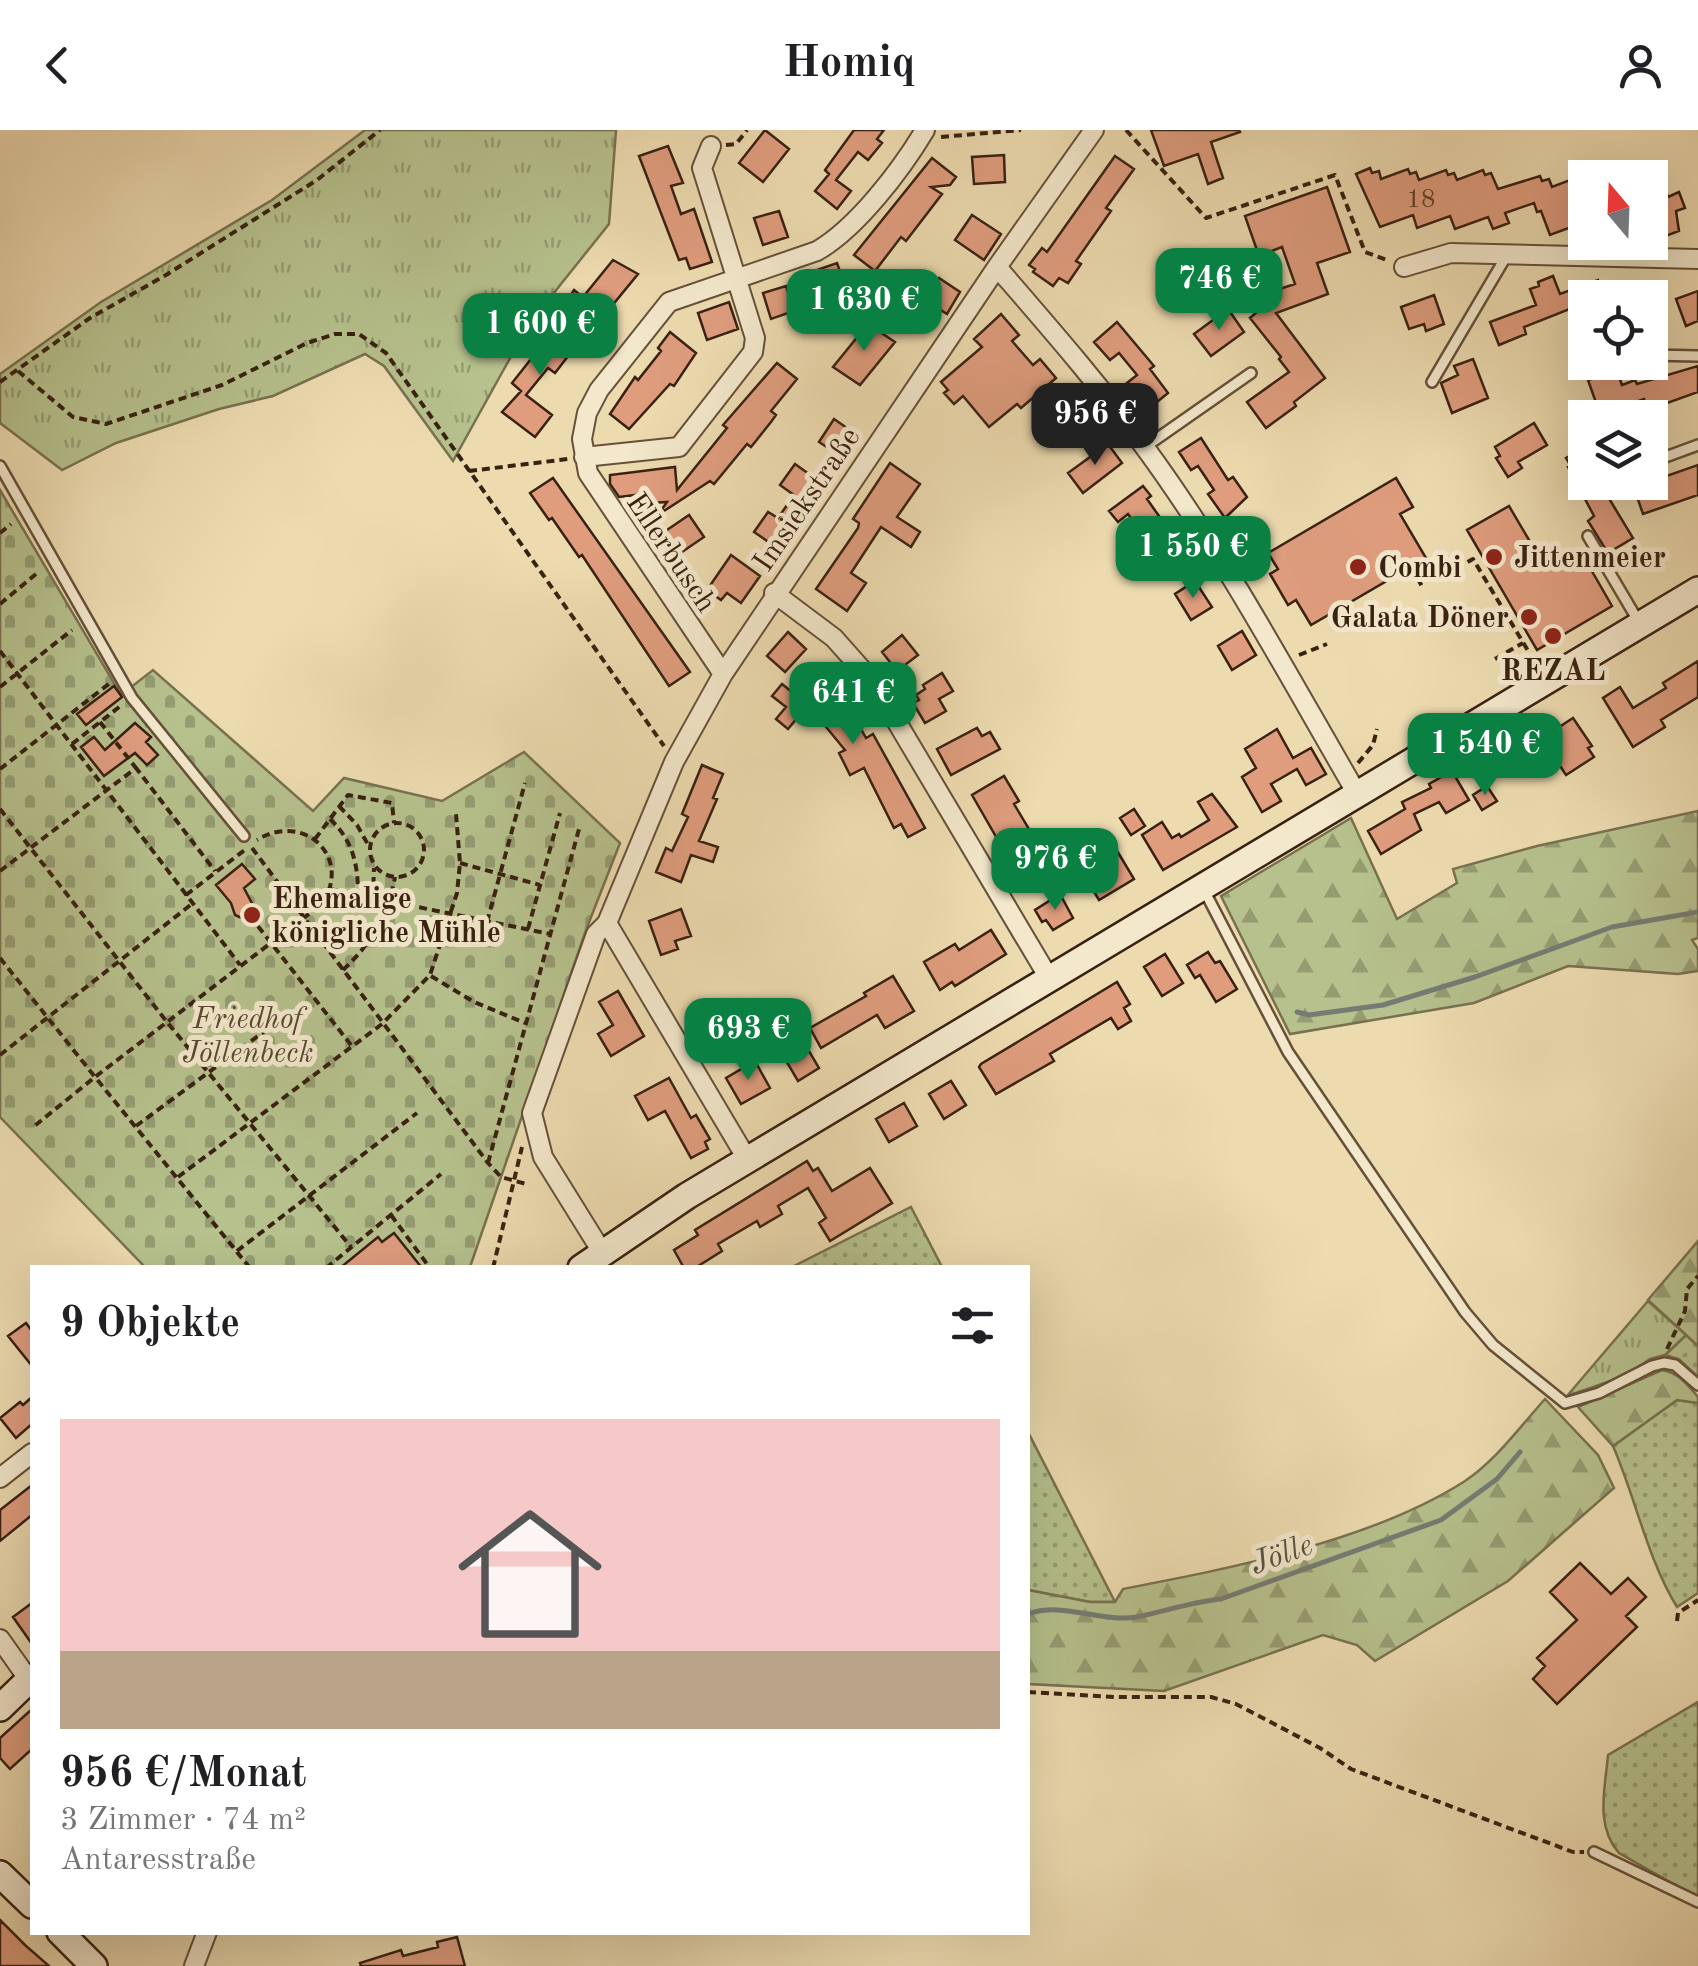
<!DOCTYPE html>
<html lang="de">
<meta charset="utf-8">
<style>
:root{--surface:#fff;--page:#f6f6f6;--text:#202124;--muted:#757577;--line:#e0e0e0;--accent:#0b8043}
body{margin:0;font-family:"Old Standard TT",serif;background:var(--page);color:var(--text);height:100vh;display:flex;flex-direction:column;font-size:38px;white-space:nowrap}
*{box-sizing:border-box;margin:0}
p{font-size:32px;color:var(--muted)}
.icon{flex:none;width:55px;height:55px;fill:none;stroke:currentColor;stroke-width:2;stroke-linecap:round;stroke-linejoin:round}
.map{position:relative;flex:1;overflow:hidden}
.sheet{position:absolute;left:30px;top:1135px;width:1000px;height:670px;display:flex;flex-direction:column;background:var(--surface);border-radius:0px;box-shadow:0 10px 40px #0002}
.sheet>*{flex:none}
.needle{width:65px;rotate:341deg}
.controls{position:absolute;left:1568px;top:30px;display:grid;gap:20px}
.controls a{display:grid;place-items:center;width:100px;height:100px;border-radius:0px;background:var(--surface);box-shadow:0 10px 40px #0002;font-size:50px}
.price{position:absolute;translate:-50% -85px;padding:0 22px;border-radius:20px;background:var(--accent);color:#fff;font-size:32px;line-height:65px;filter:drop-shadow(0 2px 5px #0008)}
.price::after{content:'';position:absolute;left:50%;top:60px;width:30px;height:22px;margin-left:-15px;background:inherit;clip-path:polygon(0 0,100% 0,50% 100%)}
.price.current{background:#222;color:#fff}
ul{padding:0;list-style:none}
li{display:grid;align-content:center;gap:20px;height:530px;padding:0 30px}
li+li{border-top:2px solid var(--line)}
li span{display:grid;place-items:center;height:310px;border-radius:0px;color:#555}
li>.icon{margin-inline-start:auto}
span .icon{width:180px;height:180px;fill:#fffc;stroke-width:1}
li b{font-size:42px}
h2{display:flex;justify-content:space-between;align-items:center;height:120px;padding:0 30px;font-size:42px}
header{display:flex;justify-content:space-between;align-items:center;height:130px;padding:0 30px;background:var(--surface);font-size:45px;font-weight:700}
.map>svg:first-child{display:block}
</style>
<header><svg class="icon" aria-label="back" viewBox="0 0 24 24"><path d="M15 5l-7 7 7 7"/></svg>Homiq<svg class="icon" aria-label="person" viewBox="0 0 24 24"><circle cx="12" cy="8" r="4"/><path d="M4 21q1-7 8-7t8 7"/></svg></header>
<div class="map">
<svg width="1698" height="1836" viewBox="0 0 1698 1836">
<defs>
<pattern id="grass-dots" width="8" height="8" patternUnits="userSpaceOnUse" patternTransform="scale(2.5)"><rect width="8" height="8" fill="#b6c18d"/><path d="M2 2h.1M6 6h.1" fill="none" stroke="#959c72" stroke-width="1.8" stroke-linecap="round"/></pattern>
<pattern id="forest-firs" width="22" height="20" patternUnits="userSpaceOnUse" patternTransform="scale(2.5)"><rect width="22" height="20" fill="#b6c18d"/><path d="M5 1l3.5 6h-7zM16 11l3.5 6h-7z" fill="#959c72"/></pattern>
<pattern id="cemetery-stones" width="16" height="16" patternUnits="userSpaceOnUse" patternTransform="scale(2.5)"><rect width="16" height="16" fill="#b6c18d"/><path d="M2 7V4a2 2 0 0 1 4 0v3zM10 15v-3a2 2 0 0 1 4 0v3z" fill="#959c72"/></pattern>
<pattern id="park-tufts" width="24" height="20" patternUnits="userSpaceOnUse" patternTransform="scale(2.5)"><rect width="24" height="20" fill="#b6c18d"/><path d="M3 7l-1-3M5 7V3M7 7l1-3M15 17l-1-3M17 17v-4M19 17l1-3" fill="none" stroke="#959c72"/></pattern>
</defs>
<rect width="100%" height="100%" fill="#eddbb0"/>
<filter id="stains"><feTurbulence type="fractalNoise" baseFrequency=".002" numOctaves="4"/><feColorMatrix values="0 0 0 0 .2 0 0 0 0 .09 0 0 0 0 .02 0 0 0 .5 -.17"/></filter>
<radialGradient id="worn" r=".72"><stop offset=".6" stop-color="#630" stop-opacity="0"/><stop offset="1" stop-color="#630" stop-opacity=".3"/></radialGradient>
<path fill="url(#grass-dots)" stroke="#78714f" stroke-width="2.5" d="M911,1077L942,1137H792Z
M1686,1205L1698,1216V1247L1679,1229L1665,1225Z
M1677,1270L1698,1273V1463L1677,1477C1647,1428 1636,1369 1613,1316Z
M1028,1302L1115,1472H1090L1028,1460Z
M1698,1572V1768L1619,1723C1595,1696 1605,1659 1608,1625Z"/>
<path fill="url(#forest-firs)" stroke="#78714f" stroke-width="2.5" d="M1698,681V808L1692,810L1698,819V841L1678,844L1568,836L1474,873L1290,904L1221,766L1351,688L1397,789L1457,753L1453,739L1537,716Z
M1698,1111V1216L1648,1170Z
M1662,1240C1679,1243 1687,1254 1698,1267V1273L1677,1270L1613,1316L1578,1277Z
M1545,1269L1598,1325L1614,1358L1508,1451L1375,1531L1357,1515L1323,1505L1164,1561L1028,1554V1460L1090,1472H1115L1123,1459C1231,1438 1372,1411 1465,1351C1496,1330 1520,1297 1545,1269Z"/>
<path fill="url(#cemetery-stones)" stroke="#78714f" stroke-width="2.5" d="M0,360L121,565L153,540L313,681L344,648L442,671L524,622L620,713L586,800L470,1137H145L0,987Z"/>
<path fill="url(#park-tufts)" stroke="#78714f" stroke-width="2.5" d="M365,0H616L609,94L529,194L453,331L384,236L365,224L273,266L219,279L116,313L62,340L0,293V244L101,172L272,70Z
M1648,1171L1686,1205L1665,1225L1650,1229L1625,1246L1567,1266Z"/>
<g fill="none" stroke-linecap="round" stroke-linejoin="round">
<path stroke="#747c73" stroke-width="5" d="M1297,882L1309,885L1383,875L1475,847L1612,797L1698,782
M1028,1484C1063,1471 1101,1493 1137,1487C1165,1481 1192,1472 1221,1469L1441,1390L1497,1349L1520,1322"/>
</g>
<path fill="#df9d7e" stroke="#392111" stroke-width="2.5" d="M765,0L789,19L763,52L739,33Z
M854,0H884L877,9L882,13L868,30L858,22L836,50L851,61L837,79L815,61L829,44L825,40Z
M1151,0H1239L1240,2L1211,12L1223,48L1208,54L1198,24L1164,36Z
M668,16L683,53L671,56L681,84L694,79L712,132L690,139L686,128L679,130L639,26Z
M1004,25L1005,52L974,54L972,27Z
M1115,26L1134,39L1106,78L1111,81L1076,131L1081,134L1068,153L1059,148L1053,156L1033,142L1035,139L1029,135L1042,118L1047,122Z
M932,28L956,47L950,55L931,57L942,64L906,111L901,107L875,141L854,125Z
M1370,38L1372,43L1379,41L1381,49L1408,39L1410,44L1416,42L1419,50L1446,40L1448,45L1454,43L1457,50L1483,40L1485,45L1491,43L1498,59L1540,46L1542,51L1549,49L1552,57L1578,47L1580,52L1585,50V92L1550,105L1541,81L1537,82L1534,73L1505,83L1509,93L1493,99L1488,87L1455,99L1450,86L1417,98L1413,85L1380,97L1356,44Z
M1662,51L1668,67L1679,62L1685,78L1676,81L1679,101L1663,107L1654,83L1650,84V55Z
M1327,57L1350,122L1317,133L1328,164L1276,183L1325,248L1294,272L1296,276L1266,298L1247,272L1289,242L1279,229L1281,227L1250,188L1265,175L1258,166L1295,154L1282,117L1259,126L1245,86Z
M779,81L788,107L763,115L754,88Z
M972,85L1001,104L984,130L955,110Z
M613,130L638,144L606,183L583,167Z
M837,133L845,156L819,166L811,142Z
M1553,146L1560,164L1598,150L1604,168H1585V173L1524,197L1526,204L1499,215L1490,192L1536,175L1530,159L1539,156L1538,152Z
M939,148L960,162L947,184L925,170Z
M786,156L794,181L771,189L763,163Z
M574,160L589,172L581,183L566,172Z
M1698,161V191L1686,196L1676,169Z
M1434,165L1444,194L1426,201L1424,194L1409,199L1401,177Z
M729,172L738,199L707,210L698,183Z
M1228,179L1244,202L1211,226L1194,204Z
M1001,184L1019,205L1012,211L1033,235L1040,229L1056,248L1021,278L1017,274L989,297L963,266L954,274L944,263L948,260L941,252L982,217L974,209Z
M561,191L582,208L555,243L548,238L526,265L552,285L535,307L502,282L521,261L512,253Z
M1117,192L1154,236L1150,239L1168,263L1157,272L1152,266L1143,273L1127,253L1137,245L1119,223L1110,230L1094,212Z
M868,194L895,212L860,255L833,237Z
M670,202L696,223L674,256L670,254L629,299L610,284L635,247L638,250L661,221L658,218Z
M1473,229L1488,268L1452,283L1441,253L1458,245L1454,236Z
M777,233L797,249L771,281L776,285L771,292L751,317L747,314L714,354L710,351L664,381L662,379L667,372L637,374L636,365L619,367L610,354V345L675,337L677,360L727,298L723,295Z
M1698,236V262L1648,280L1644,269L1600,284L1588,250L1617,241L1622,255L1635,250L1637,254Z
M834,289L857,305L842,327L819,312Z
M1534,293L1547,315L1518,332L1522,338L1508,347L1496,328L1500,326L1495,317Z
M1201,308L1228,350L1233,347L1247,367L1225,388L1208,364L1214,360L1198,336L1191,340L1179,322Z
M1108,314L1122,333L1083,363L1068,343Z
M1585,318V352H1599L1633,408L1608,423L1588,391L1594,386L1568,337L1571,336L1566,328Z
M1650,322L1661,348L1698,335V365L1643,384L1632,352H1650Z
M890,333L920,354L897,387L920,402L911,417L881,397L851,443L866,453L847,481L816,459L858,398L859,393L853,389Z
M795,334L823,354L779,419L754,402L768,382L778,388L794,365L780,355Z
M553,348L690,542L669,556L582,425L579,427L552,388L549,390L530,363Z
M1396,348L1413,377L1400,384L1426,428L1311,495L1296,470L1288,475L1270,444L1278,439L1268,423Z
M1143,356L1151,366L1147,369L1185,423L1157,443L1151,435L1145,440L1136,428L1152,417L1128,384L1118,392L1109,381Z
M1509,376L1539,427L1558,416L1567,433L1582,424L1612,476L1537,520L1467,400Z
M689,385L704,407L679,424L664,402Z
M731,425L760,446L741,473L727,463L721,470L707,460Z
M1195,451L1212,477L1191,490L1175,464Z
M1242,501L1256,525L1232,540L1218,516Z
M788,502L806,519L785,542L767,526Z
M902,505L918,525L897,541L882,522Z
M1698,531V567L1661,590L1665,597L1633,617L1603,568L1620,557L1633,578L1666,558L1663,553Z
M942,543L953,561L939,569L946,581L925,593L913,573L919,570L916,565L925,559L923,555Z
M836,547L858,573L837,589L846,601L858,594L866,608L873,604L925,698L908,707L901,694L894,698L864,638L850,645L839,623L845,620L808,575L788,599L776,589L786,577L772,566L782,554L807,574L801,567L823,548L828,554Z
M114,556L122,567L86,595L77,584Z
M1573,588L1592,616L1588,618L1594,627L1566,645L1553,625L1523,642L1503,609L1528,594L1538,611Z
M135,593L151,607L146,612L158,625L147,635L135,623L104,646L81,617L94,607L105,620Z
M977,598L982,606L990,602L1000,619L951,645L937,619Z
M1277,599L1293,628L1311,618L1326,644L1306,655L1297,639L1271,654L1281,671L1262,682L1242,647L1256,638L1245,619Z
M702,635L723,644L713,668L717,669L699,711L718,717L713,732L691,725L681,752L656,742L666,718L672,721L688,687L682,684Z
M1452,641L1469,670L1446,683L1439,672L1414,684L1421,700L1381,724L1368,701L1405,679L1402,672L1431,658L1429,654Z
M1004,646L1019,671L1014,674L1038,714L1010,731L972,665Z
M1487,656L1497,671L1482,680L1473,665Z
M1212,664L1237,697L1163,740L1142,705L1162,692L1172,708L1179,704L1181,707L1209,690L1198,672Z
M1134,679L1145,696L1131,705L1120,688Z
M1113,714L1134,749L1099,770L1078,735Z
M242,734L255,749L244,758L255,779L246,790L235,785L231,773L216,755Z
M1060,764L1073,788L1053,800L1046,790L1042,792L1035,780Z
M681,779L691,806L675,811L678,819L661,825L649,791Z
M991,800L1006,824L955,856L952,852L940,860L924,832L955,814L959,820Z
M1208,822L1215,833L1220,831L1237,859L1216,872L1200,845L1195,848L1187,835Z
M1165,824L1183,853L1162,866L1144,837Z
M893,846L914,881L885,898L877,885L821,918L810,898L866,866L864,863Z
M1117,852L1130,874L1124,878L1131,891L1118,899L1111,888L1050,924L1054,931L996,964L979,937L981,934Z
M618,861L644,906L611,926L598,904L613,895L599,872Z
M730,889L739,905L718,917L709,901Z
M806,916L819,938L798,951L785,929Z
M755,931L770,958L741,974L726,948Z
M669,948L691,988L696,985L710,1009L705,1012L708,1019L691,1028L665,981L648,990L635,966Z
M951,951L966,975L944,989L929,964Z
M904,973L917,996L889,1012L876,989Z
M807,1031L813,1041L818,1038L832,1061L870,1038L892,1073L830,1111L819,1093L826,1088L808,1058L778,1076L782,1084L760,1097L757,1091L718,1114L722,1121L695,1138H684L674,1120L698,1105L695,1100Z
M394,1103L422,1138H340L378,1107L382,1112Z
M26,1193L32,1201V1236L8,1206Z
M32,1267V1294L16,1308L0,1288L20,1272L23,1275Z
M32,1355V1385L0,1411V1380Z
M1580,1433L1611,1464L1628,1448L1646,1467L1626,1486L1637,1497L1557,1574L1533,1549L1545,1536L1537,1528L1577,1490L1550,1462Z
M32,1473V1514L13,1487Z
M32,1579V1619L10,1639L0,1628V1608Z
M0,1790L25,1815L49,1836H0Z
M457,1807L465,1836H361L360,1833L401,1820L403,1826L438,1817L437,1812Z"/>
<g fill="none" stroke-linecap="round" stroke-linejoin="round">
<g stroke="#665039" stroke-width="14">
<path id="lane" d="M1650,225L1698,226
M1432,252L1507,125
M1145,317L1251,243
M1660,329L1698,315
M0,336L132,568L244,706
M1588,406L1640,494
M1204,760L1288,922L1465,1182L1493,1215L1565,1273L1599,1263L1652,1236L1664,1233L1675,1235L1698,1255
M1594,1722L1698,1772"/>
</g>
<g stroke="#665039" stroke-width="22">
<path id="street" d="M997,137C1048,196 1100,255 1146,319C1225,427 1289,547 1356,662
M1404,137L1451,123L1698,129
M584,327L679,317L753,222L755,208L702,38L711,16
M774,463L834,508L873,552L1049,848
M723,544L588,343L582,309L587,283L599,260L669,172L817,121C857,98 901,40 925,0
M607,793L747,1029
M602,1122L543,1027L532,983L596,804L607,793L674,632L723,544L997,137L1094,0
M0,1348L32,1323
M0,1509L29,1550
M194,1836L207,1802"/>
</g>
<g stroke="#392111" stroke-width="30">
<path id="secondary" d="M581,1138L687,1066L1698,460
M0,1578L32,1547
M0,1744L32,1775
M60,1802L94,1836"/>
</g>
<path stroke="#392111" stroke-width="4" stroke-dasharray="8 5" stroke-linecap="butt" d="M1126,0L1206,88L1335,45L1365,122L1387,130
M941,7L1021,0
M726,15L736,14L747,0
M18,241L73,287L106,294L222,255L307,213L335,204H359L386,223L664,616
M0,252L90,188L166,145L317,50L380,0
M469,341L568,329
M0,403L11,394
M1411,437L1423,458
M1445,445L1473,429L1536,534
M0,474L36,444
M0,521L240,835
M1299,525L1327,514
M1495,529L1523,513
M0,557L72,500
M100,592L136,638
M72,614L123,574
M1358,633L1373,615L1377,599
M0,639L110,553
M339,676L357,695L370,718
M0,679L167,892L351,1117
M330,689C353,711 358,734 358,765
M370 720a27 27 0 1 1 54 0a27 27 0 1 1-54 0Z
M315,709L348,665L392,673L394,693
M252,718L488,1033L501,1047L526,1054
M460,733L540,755
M0,741L136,638L215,741
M330,759L550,804
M186,765L246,719
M373,768L374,738
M250,786L351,915
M487,792L525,653
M528,799L560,683
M0,828L95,947L32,998
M343,840C371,814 388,785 395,747
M431,846L474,872L525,893
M0,925L193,773
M136,996L281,889
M488,1033L579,699
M178,1047L382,894L430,845L457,763L460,733L456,684
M391,1085L430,1138
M237,1121L417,983
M250,1138L95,947L322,774C353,727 304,681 257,710
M326,1138L441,1044
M493,1138L522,1017
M1667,1219L1685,1181L1687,1159L1698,1146
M1677,1491L1678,1483L1698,1470
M1028,1562L1116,1567H1211L1236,1574L1320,1618L1351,1639L1573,1722H1584"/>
<use href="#lane" stroke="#f3e8cc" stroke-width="9"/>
<use href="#street" stroke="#f3e8cc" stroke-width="18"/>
<use href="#secondary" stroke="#f3e8cc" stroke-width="25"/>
</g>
<g fill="#8f2418" stroke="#f3e8cc" stroke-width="4">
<circle cx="1494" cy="427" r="10"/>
<circle cx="1358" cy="437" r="10"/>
<circle cx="1529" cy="487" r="10"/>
<circle cx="1553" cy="506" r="10"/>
<circle cx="252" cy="785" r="10"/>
</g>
<g text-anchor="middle" stroke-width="10" stroke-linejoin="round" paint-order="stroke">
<g font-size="25" fill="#62402c">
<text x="1421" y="77">18</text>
</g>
<g font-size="30" fill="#392111" stroke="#f3e8cc">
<text transform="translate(806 369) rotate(-56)" y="10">Imsiekstraße</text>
<text transform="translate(672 422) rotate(56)" y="10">Ellerbusch</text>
</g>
<g font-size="30" font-weight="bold" fill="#392111" stroke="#f3e8cc" text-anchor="start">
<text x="1514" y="437">Jittenmeier</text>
<text x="1378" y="447">Combi</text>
<text x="1509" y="497" text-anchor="end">Galata Döner</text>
<text x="1553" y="550" text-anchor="middle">REZAL</text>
<text x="272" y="778">Ehemalige<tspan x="272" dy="34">königliche Mühle</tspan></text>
</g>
<g font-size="30" font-style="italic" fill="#584930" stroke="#f3e8cc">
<text x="248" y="898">Friedhof<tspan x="248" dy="34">Jöllenbeck</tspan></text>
</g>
<g font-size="32" font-style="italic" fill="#574f42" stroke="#f3e8cc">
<text transform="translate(1281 1423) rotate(-20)" y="11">Jölle</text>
</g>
</g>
<rect width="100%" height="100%" filter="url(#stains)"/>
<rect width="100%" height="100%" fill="url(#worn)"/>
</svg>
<div class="controls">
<a><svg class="needle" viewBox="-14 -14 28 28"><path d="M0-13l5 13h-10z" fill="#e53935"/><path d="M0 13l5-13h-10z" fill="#757577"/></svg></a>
<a><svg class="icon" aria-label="locate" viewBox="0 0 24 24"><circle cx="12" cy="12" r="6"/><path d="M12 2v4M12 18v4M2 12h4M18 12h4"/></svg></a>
<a><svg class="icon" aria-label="layers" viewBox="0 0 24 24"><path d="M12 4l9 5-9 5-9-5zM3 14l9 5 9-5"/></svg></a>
</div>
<b class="price" style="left:1219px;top:203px">746 €</b>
<b class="price" style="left:864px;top:224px">1 630 €</b>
<b class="price" style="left:540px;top:248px">1 600 €</b>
<b class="price current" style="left:1095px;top:338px">956 €</b>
<b class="price" style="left:1193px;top:471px">1 550 €</b>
<b class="price" style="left:853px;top:617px">641 €</b>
<b class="price" style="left:1485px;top:668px">1 540 €</b>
<b class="price" style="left:1055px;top:783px">976 €</b>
<b class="price" style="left:748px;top:953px">693 €</b>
<section class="sheet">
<h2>9 Objekte<svg class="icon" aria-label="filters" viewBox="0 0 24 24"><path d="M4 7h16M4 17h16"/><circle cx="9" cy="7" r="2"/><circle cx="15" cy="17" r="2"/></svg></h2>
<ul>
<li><span style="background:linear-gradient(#f6c9c9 75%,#b9a48a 0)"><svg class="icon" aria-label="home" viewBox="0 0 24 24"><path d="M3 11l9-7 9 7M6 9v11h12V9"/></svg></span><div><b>956 €/Monat</b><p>3 Zimmer · 74 m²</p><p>Antaresstraße</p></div></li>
</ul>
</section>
</div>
